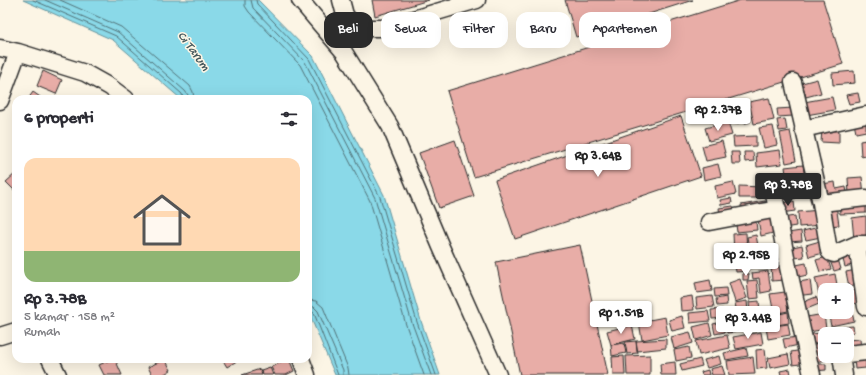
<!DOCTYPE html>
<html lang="id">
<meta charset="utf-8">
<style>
:root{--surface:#fff;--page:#f7f7f7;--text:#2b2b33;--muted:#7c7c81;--line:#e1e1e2;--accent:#2b2b2b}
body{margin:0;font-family:"Gochi Hand",sans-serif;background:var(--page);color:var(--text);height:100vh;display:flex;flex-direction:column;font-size:15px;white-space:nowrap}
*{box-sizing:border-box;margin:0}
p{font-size:13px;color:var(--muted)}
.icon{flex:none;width:22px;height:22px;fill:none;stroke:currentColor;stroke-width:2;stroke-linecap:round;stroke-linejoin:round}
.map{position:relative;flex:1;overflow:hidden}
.side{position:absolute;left:12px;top:95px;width:300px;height:268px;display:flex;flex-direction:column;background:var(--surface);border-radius:12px;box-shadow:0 4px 16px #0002}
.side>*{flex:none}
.top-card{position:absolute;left:324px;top:12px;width:380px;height:36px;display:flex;gap:8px}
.fabs{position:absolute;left:818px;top:283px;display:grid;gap:8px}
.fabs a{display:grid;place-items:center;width:36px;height:36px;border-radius:8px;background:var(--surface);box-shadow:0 4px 16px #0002;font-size:20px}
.price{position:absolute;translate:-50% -34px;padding:0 9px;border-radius:4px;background:#fff;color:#222;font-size:13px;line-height:26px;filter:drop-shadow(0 1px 2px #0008)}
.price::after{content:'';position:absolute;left:50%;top:24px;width:12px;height:9px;margin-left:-6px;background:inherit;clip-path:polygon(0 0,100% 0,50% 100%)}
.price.on{background:var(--accent);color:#fff}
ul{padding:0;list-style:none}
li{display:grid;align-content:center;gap:8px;height:212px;padding:0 12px}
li+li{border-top:1px solid var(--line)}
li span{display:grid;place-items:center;height:124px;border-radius:12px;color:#555}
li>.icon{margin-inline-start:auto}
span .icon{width:72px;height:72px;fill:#fffc;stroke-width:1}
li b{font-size:17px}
h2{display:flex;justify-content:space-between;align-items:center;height:48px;padding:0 12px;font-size:17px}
.tag{padding:0 14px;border-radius:12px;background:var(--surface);box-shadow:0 4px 16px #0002;font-size:14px;line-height:36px}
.tag.on{background:var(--accent);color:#fff}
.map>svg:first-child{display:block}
</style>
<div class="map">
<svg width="866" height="375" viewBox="0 0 866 375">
<rect width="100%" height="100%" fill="#fcf5e5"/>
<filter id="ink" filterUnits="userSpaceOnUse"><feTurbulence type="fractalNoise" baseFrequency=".025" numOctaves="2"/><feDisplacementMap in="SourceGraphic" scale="8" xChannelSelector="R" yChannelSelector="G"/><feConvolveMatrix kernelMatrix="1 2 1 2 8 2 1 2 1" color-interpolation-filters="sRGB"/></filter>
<g filter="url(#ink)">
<path fill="#8ad9e8" stroke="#64939c" d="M23,0H258L313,56L384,195L421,321L440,375H335L308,311V99H181L113,40Z"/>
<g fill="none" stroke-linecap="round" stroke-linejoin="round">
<path stroke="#517177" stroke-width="1" d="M33,0L116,36L182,94L183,99
M45,0L118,32L185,91L188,95V99
M60,0L121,27L190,86L193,92L194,99
M245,0V6L249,12L300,65L370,201L406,325L424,375
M251,0L253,8L305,62L375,198L412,323L431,375
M256,0L257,4L309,59L380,197L417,322L436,375
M308,300L316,301L323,307L348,368L349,375
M308,306L314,307L318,311L343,370V375
M308,311H311L314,313L338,375"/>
</g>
<path fill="#e8ada7" stroke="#2b2b2b" d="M372,0H429L375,16Z
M565,0H693L576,37Z
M741,0H823L843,64L474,177L447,91Z
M43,71L62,80L56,94L37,86Z
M854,71L855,83L833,85L832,73Z
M817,79L821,93L806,97L802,83Z
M33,92L43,99H28Z
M858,93L860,102L849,104L846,95Z
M832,97L835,110L806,115L804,102Z
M769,98L774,120L754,124L749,102Z
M745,102L750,122L745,123L740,103Z
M737,103L742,122L735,124L730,105Z
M730,108L732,117L710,122L708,113Z
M793,108V116L778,117L777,109Z
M681,116L701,176L515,239L495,180Z
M785,119L787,130L779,131L777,120Z
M866,120V131L856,133L854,123Z
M728,122L732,135L709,141L705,128Z
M773,126L777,145L764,148L759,128Z
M822,130L839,131V143L821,142Z
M790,131L796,161L786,163L780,133Z
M756,136V146L734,147L733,137Z
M455,140L474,196L439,208L419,153Z
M866,140V155L861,156L860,141Z
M722,141L726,157L706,161L702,146Z
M780,150L782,164L757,167L756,153Z
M731,152H739L740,164H732Z
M744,152H753L754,161L745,162Z
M718,164L721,176L704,180L702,168Z
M803,165L805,179L787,181L785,167Z
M16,173V192L6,182Z
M862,177L864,194L849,195L848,178Z
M792,181L796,198L783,200L779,183Z
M733,182L736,194L717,198L715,186Z
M835,182L836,189L846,187L848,198L825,201L822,184Z
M812,184L814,191L798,194L796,187Z
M739,186L762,187L761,198H739Z
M815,192L818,207L812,208L809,194Z
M731,198L732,203L721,205L720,200Z
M765,201L766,209L742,213L741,205Z
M794,201L795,211L781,213L780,203Z
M866,201V213L840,214L839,202Z
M836,205L839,225L830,226L827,207Z
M733,206L735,212L720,215L719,208Z
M820,210L821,225L799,227L798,212Z
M773,211L777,232L761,236L757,214Z
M795,216L796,226L784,228L782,218Z
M866,216V238L854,240L852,218Z
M756,222L757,230L737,232L736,225Z
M819,227L821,237L806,240L803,231Z
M801,231L802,241L789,242L788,233Z
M746,233L747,253L734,254L733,234Z
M756,235L758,246L749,248L747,237Z
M820,241L823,253L809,257L806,245Z
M580,245L608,375H520L496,262Z
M802,245L804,257L794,258L793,247Z
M855,248L859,263L845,267L841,252Z
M770,249L772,260L762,262L760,251Z
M779,250L785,262L777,265L772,253Z
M756,253L758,266L749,267L747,255Z
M746,255L748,271L736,272L734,257Z
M837,256L841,269L834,271L829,258Z
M827,257L831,269L820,272L816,260Z
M806,263L808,275L798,277L796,265Z
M783,265L784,280L772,281L771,266Z
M856,270L859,285L849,287L846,272Z
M768,271L771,291L761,293L759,278L753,279L752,273Z
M743,273L749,274L748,280H743Z
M835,274L838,290H825V293L819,294L815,278Z
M740,279L747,298L735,302L729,283Z
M710,280L712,291L697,293L695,283Z
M757,280L759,298L749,299L747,281Z
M810,280L812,294L796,296L794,283Z
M726,288L727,296L715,297L714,289Z
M860,289L863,301L853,304L850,291Z
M785,292L788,311L774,314L770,294Z
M692,296L694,310L681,311L680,298Z
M712,296L714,307L697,309L696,298Z
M726,297L727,305L717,306L716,299Z
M816,297L819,304L802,311L799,304Z
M747,301L748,312L737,314L735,303Z
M759,301L760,312L750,313L749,302Z
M850,303L854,321L831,326L828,312H847V304Z
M723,309L724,318L712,319L711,310Z
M708,311L710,321L690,323L689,313Z
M788,312L789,323L777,325L775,315Z
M824,314L826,329L809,332L807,317Z
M733,315L735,332L727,333L725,316Z
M682,316L685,328L672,331L669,320Z
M774,316L775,325L765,326V317Z
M665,317L668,335L642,340L639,322Z
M758,317V329L736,330L735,318Z
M722,322L725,332L715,334L713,324Z
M709,323L712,335L696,340L693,327Z
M788,324L790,335L768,339L766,327Z
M632,325L635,339L611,345L607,331Z
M853,326L854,332L843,334L842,327Z
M839,329L840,334H832L831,331Z
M690,332L693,343L674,349L671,337Z
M761,332L763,344L736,349L733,337Z
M828,332L829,334H825V343L814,344L812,334Z
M727,335L730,348L699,355L696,341Z
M798,337L799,345L785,348L783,339Z
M666,339V348L637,351L636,341Z
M860,339L861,350L847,352V340Z
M636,341L638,353L627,354L625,342Z
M624,343L626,353L612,356L611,345Z
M825,344V356H839L840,359L811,362L810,345Z
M689,347L691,358L676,361L674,350Z
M746,348L748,356L726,360L724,353Z
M765,349L767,368L757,369L756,350Z
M803,350L806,363L793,365L791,352Z
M788,354L790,364L770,368L768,358Z
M650,355V375H627L626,356Z
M624,356L625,375H613L612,357Z
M719,356L721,364L707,368L704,360Z
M753,357L755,374L729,375L727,361Z
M866,358V368L855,369L854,359Z
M112,359H115L122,375H104L99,365Z
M165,359L171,370L163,375H152L148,367Z
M222,359H240L227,367Z
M289,359L294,371L286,375H275L271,367Z
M700,359L702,366L682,371L680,364Z
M675,362L676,375H661L660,364Z
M813,364H826V370L814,371Z
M722,366L725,375H712L710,369Z
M270,367L273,375H263L261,370Z
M260,369L262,375H242Z
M790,369L791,375H781L780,371Z
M708,370L709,375H702L701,372Z"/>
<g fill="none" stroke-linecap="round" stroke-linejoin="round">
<g stroke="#2b2b2b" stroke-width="19">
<path id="minor" d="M300,0L344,52L390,126L441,247L498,375
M341,0L345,15L349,20L361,28H383L477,0
M0,48L18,52L85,73L110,87L126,99
M793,82L821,203L829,251L831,253L834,254L857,244
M0,101L18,52
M803,129L866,115
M772,184L788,267L812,375
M821,203L866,198
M709,222L778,209
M866,244H857L866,307
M0,336L16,331
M847,354L866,352
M841,356L844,375
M50,359L58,375
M301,359L307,375"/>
</g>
<use href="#minor" stroke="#fcf5e5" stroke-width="16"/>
</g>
</g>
<g text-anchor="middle" stroke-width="3" stroke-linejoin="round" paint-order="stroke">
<g font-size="13" font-style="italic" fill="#43565a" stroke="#fcf5e5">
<text transform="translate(195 50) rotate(53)" y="5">Ci Tarum</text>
</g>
</g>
</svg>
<div class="fabs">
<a>+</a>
<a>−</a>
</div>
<b class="price" style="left:718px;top:132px">Rp 2.37B</b>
<b class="price" style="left:598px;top:178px">Rp 3.64B</b>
<b class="price on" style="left:788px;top:207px">Rp 3.78B</b>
<b class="price" style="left:746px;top:277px">Rp 2.95B</b>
<b class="price" style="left:621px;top:335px">Rp 1.51B</b>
<b class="price" style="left:748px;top:340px">Rp 3.44B</b>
<div class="top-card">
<a class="tag on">Beli</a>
<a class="tag">Sewa</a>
<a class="tag">Filter</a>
<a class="tag">Baru</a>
<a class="tag">Apartemen</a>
</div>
<section class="side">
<h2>6 properti<svg class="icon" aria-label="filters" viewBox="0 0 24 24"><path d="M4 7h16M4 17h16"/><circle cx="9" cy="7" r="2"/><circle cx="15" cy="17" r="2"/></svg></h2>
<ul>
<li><span style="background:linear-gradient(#ffd9b3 75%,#8fb573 0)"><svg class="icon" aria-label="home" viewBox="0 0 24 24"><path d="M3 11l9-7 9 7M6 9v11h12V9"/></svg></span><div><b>Rp 3.78B</b><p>5 kamar · 158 m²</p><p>Rumah</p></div></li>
</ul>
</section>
</div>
